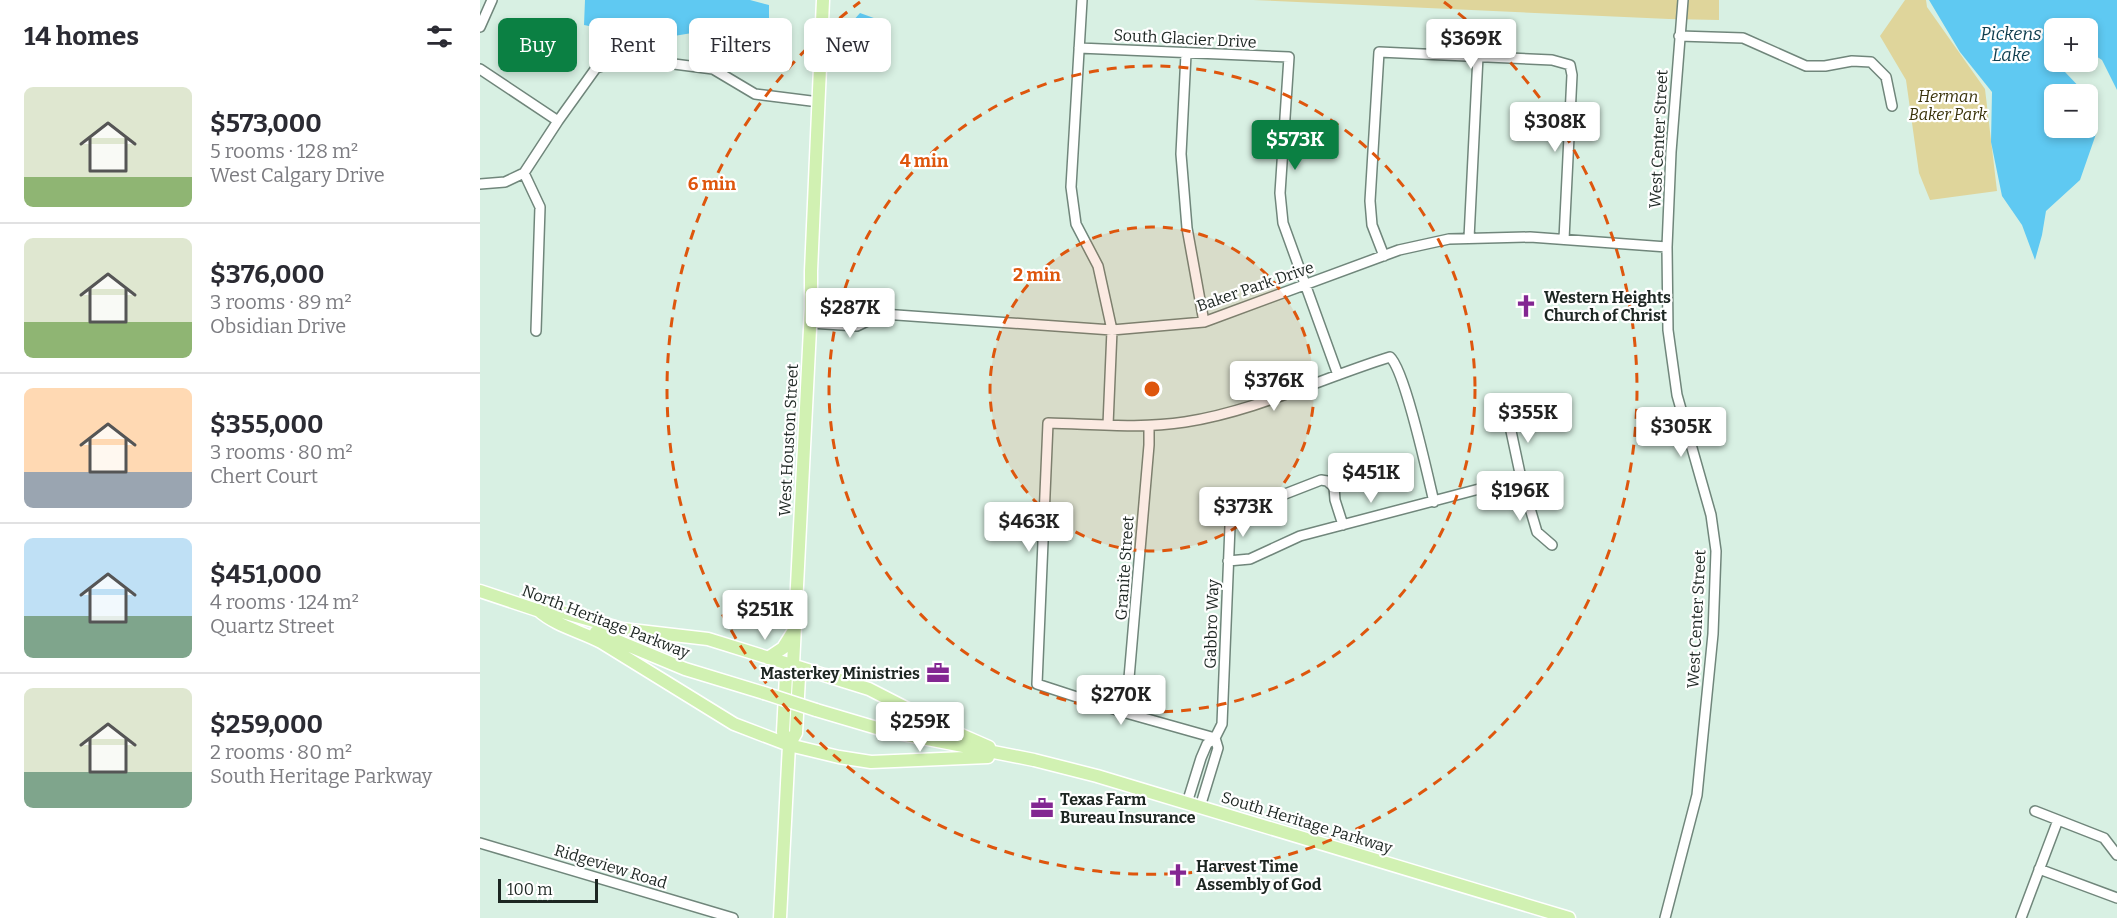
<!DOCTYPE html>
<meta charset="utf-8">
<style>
:root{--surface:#fff;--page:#f2f2f3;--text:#2b2b33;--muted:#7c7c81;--line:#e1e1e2;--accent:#0b8043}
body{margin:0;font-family:Bitter,serif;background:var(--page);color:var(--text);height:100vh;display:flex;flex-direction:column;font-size:22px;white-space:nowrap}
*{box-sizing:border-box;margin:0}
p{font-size:20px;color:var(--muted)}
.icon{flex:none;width:33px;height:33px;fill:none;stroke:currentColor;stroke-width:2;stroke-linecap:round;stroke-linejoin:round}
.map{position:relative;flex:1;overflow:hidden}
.panel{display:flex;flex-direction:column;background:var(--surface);width:480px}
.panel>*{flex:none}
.hud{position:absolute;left:18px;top:18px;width:570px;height:54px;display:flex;gap:12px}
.controls{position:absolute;left:1564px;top:18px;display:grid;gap:12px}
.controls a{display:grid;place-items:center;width:54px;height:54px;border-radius:9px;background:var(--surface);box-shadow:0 3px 9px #0003;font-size:30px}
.scale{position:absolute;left:18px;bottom:15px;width:100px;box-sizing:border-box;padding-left:6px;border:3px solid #1d2622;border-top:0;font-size:16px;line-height:21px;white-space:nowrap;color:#1d2622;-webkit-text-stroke:4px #fff;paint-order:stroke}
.price{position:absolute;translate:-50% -51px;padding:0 14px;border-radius:6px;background:#fff;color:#222;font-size:20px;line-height:39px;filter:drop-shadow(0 2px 3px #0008)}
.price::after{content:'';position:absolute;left:50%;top:36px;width:18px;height:14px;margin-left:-9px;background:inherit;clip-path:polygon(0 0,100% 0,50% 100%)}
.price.active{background:var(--accent);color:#fff}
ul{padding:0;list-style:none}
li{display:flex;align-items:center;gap:18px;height:150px;padding:0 24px}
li+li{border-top:2px solid var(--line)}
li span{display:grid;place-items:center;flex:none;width:168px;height:120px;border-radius:9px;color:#555}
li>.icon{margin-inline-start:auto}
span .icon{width:72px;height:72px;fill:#fffc;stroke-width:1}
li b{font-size:26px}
h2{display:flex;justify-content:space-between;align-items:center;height:72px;padding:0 24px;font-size:26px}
.tag{padding:0 21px;border-radius:9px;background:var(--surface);box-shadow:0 3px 9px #0003;font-size:21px;line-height:54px}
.tag.active{background:var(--accent);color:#fff}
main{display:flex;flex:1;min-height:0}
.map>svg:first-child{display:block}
</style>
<main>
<section class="panel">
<h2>14 homes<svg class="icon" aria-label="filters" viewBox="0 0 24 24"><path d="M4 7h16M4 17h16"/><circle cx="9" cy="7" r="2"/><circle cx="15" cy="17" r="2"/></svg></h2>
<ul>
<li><span style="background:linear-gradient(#dfe7d0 75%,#8fb573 0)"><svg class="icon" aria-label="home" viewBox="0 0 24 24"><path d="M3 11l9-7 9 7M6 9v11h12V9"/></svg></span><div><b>$573,000</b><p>5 rooms · 128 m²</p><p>West Calgary Drive</p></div></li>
<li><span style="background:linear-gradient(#dfe7d0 70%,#8fb573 0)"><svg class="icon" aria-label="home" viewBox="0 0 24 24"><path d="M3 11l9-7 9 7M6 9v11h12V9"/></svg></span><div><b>$376,000</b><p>3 rooms · 89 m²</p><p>Obsidian Drive</p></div></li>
<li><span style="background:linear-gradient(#ffd9b3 70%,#9aa5b1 0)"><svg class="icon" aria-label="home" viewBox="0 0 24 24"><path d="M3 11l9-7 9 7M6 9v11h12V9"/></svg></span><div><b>$355,000</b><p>3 rooms · 80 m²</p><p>Chert Court</p></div></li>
<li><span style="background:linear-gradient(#bfe0f5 65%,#7fa58c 0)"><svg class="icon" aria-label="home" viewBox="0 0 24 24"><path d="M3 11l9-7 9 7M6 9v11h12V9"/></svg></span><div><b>$451,000</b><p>4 rooms · 124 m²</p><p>Quartz Street</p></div></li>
<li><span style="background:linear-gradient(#dfe7d0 70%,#7fa58c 0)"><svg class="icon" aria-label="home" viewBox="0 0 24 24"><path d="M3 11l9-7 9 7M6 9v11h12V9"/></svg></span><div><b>$259,000</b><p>2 rooms · 80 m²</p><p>South Heritage Parkway</p></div></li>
</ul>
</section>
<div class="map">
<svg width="1637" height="918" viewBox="0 0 1637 918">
<rect width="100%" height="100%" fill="#d8f0e3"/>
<path fill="#dfd59b" d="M773,0H1239V20L1189,19Z
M1425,0H1446L1447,7L1505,89L1517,191L1450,200L1439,173L1426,80L1400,36Z"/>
<path fill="#5fc9f2" d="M105,0H270L289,5V60L229,34L212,33L176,39L104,25Z
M1449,0H1637V90L1622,60L1608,51V28H1575V62H1584L1585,72L1606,94H1575V128H1608V96L1610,99L1616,134L1600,180L1566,211L1562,235L1555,260L1542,225L1522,196L1511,142L1512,92L1480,52Z
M380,13L402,21L406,28L408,55L392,58L371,49L372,22Z"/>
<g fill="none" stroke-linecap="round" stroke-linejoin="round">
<g stroke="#70867b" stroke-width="12">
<path id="minor" d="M602,0L591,187L596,224L618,266L632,330L628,425
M0,27L12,0
M1199,36L1263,38L1326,66H1345L1372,61L1391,62L1406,77L1412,106
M599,48L809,57L800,193L803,223L858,375
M706,54L701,154L707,228L724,322
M0,69L78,121
M44,173L60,207L56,331
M0,184L25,182L44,173L78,121L116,68L147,58L233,69L275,94L339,102
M989,238L998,56
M904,256L892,225L890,201L899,52L1072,60L1090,65L1092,75L1084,239
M331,309L632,330L724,322L919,250L969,239L1050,237L1187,247
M330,323L377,326L400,315
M1037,409L1031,431L1041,478L1057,532L1072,545
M748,561L770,559L820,536L1041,478
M646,713L669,445V426
M735,738L646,713L557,684L568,423C614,424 660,429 705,422C776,411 842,378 910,357C925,370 948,477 954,502
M707,803L721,758L727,744L735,738L742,724L750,526L754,511L761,507L777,505L841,480L847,481L854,487L855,500L863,525
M720,807L738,748L735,738
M1555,811L1578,820
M0,843L253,918
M1559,869L1637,898
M1185,918L1217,795L1233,634L1236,551L1231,515L1197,395L1188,330L1187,247L1191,152L1203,0
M1541,918L1578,820L1624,838L1637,855"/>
</g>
<g stroke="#fff" stroke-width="15">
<path id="major" d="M0,591L63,612
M58,610C76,626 100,631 121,642L254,724L309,745L359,757L391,762L508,757
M58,610H75L142,629L228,639L389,689L461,726L509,747
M116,632L205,669L284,693
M288,658L303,648L313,632
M336,710L407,731L554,760L617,776L1089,918
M309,745L303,732L306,675L313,665
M300,918L309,745L316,733L319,677L313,665L331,309V271L343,0"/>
</g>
<use href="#minor" stroke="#fff" stroke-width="9"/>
<use href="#major" stroke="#d1f1b2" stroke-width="12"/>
<g stroke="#fff" stroke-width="15" stroke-linecap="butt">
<path id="major-bridge" d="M284,693L336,710"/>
</g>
<use href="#major-bridge" stroke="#d1f1b2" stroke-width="12"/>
</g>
<circle cx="672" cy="389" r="162" fill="#de560d" fill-opacity=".12"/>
<g fill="none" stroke="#de560d" stroke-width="3" stroke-dasharray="10 8">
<circle cx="672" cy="389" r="162"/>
<circle cx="672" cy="389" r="323"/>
<path d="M964 2A485 485 0 1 1 380 2"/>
</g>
<defs>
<g id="church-bare" transform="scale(1.8)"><path d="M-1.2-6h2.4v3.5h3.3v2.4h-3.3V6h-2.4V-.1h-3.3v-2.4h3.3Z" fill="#832792" stroke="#fff" stroke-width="2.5" paint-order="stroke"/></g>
<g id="office-bare" transform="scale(1.8)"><path d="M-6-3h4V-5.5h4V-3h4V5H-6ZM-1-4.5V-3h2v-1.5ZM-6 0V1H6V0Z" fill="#832792" stroke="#fff" stroke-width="2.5" paint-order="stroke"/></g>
</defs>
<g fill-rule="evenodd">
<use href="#church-bare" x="1046" y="306"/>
<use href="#office-bare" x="458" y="673"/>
<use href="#office-bare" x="562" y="808"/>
<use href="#church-bare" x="698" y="875"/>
</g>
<g text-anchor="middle" stroke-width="4.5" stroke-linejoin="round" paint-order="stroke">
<g font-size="16" fill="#1d2622" stroke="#fff">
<text transform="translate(705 38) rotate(3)" y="6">South Glacier Drive</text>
<text transform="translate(1178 139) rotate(-87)" y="6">West Center Street</text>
<text transform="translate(775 286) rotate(-19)" y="6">Baker Park Drive</text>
<text transform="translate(308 440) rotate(-87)" y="6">West Houston Street</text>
<text transform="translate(644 568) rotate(-86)" y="6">Granite Street</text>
<text transform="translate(1216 619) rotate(-87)" y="6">West Center Street</text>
<text transform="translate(126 621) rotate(21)" y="6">North Heritage Parkway</text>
<text transform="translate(731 624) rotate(-88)" y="6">Gabbro Way</text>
<text transform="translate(827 822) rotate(17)" y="6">South Heritage Parkway</text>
<text transform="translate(131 866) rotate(17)" y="6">Ridgeview Road</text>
</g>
<g font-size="16" font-style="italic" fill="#3a330b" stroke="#fff">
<text x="1468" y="102">Herman<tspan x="1468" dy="18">Baker Park</tspan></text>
</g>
<g font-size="16" font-weight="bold" fill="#1d2622" stroke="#fff" text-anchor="start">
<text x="1064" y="303">Western Heights<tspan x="1064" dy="18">Church of Christ</tspan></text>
<text x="440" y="679" text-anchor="end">Masterkey Ministries</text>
<text x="580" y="805">Texas Farm<tspan x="580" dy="18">Bureau Insurance</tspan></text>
<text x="716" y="872">Harvest Time<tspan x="716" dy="18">Assembly of God</tspan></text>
</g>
<g font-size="18" font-style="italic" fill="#0f3e4f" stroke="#fff">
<text x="1531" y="40">Pickens<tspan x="1531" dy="21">Lake</tspan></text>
</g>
</g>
<circle cx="672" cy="389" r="9" fill="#de560d" stroke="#fff" stroke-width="3"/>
<g font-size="18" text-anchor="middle" font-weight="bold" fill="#de560d" stroke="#fff" stroke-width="4.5" stroke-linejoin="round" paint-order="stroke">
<text x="444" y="167">4 min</text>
<text x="232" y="190">6 min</text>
<text x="557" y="281">2 min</text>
</g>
</svg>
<div class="controls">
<a>+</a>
<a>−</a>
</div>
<div class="scale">100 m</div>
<b class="price" style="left:991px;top:70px">$369K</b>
<b class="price" style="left:1075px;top:153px">$308K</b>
<b class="price active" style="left:815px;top:171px">$573K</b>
<b class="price" style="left:370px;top:339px">$287K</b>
<b class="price" style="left:794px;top:412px">$376K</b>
<b class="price" style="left:1048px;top:444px">$355K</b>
<b class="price" style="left:1201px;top:458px">$305K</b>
<b class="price" style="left:891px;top:504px">$451K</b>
<b class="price" style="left:1040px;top:522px">$196K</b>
<b class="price" style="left:763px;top:538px">$373K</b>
<b class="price" style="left:549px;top:553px">$463K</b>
<b class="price" style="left:285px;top:641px">$251K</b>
<b class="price" style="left:641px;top:726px">$270K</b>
<b class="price" style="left:440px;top:753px">$259K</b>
<div class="hud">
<a class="tag active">Buy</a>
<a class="tag">Rent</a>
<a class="tag">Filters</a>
<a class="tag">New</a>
</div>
</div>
</main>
